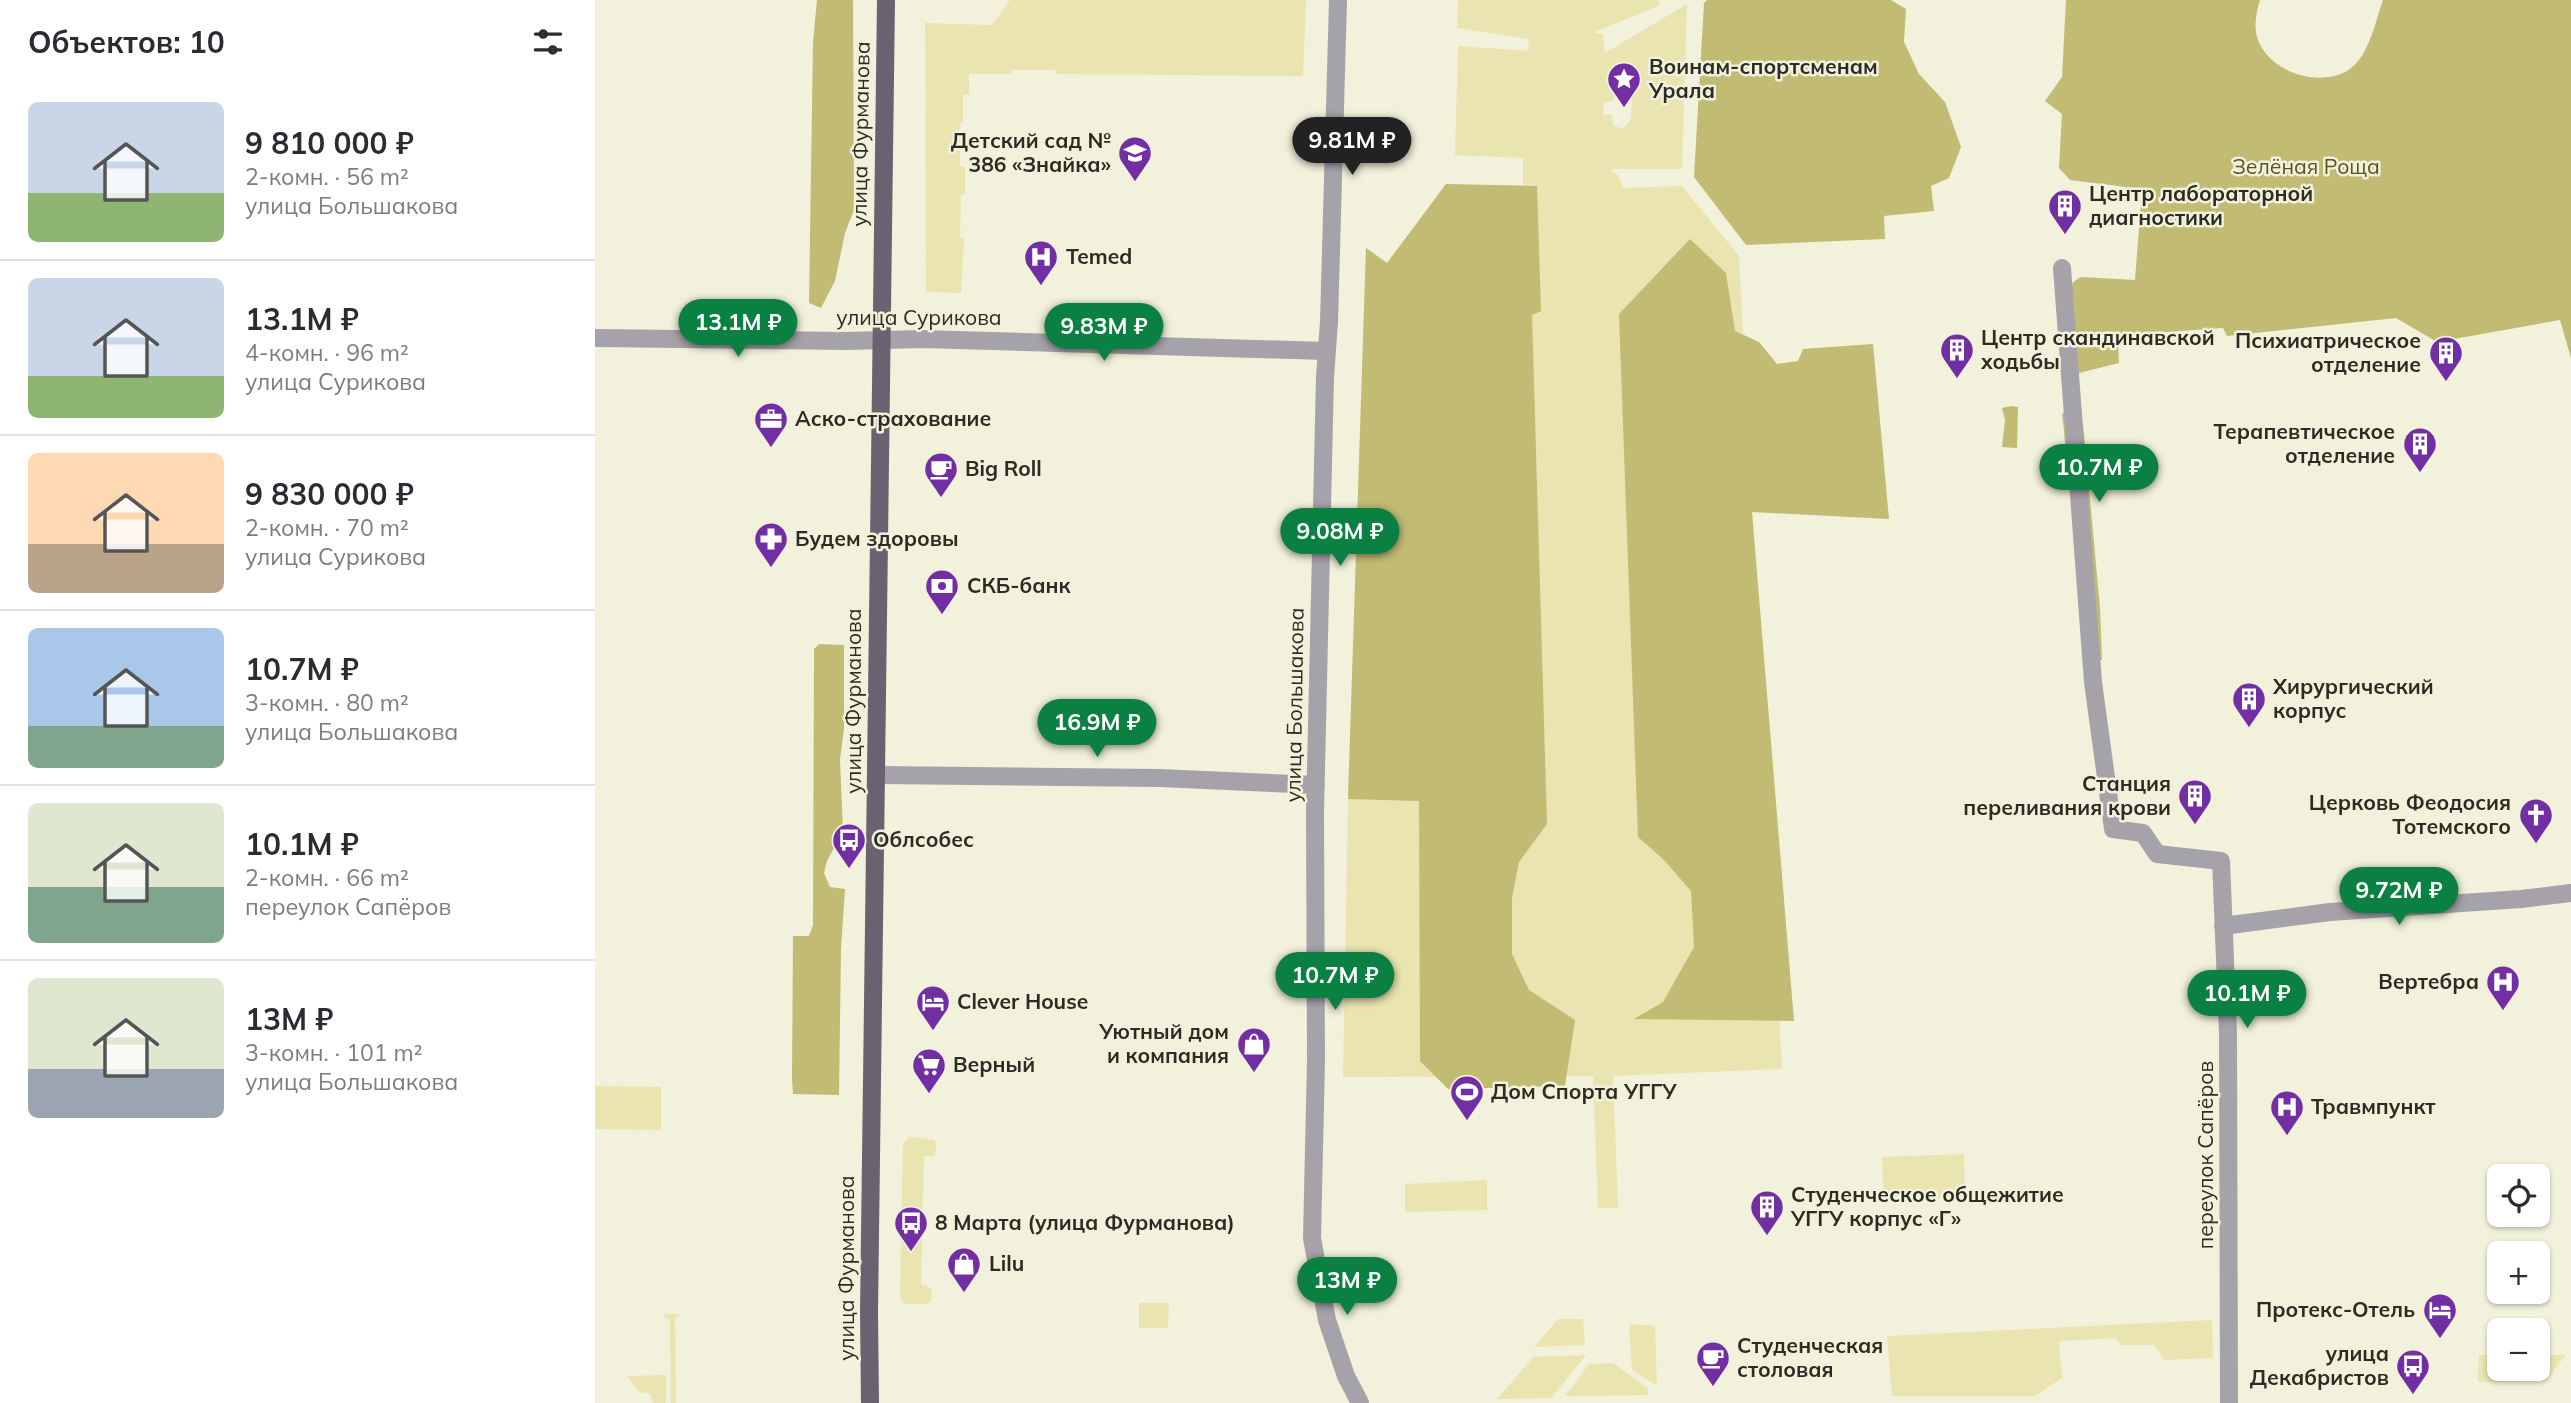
<!DOCTYPE html>
<html lang="ru">
<meta charset="utf-8">
<style>
:root{--surface:#fff;--page:#f2f2f3;--text:#2b2b33;--muted:#7c7c81;--line:#e1e1e2;--accent:#0b8043}
body{margin:0;font-family:Mulish,sans-serif;background:var(--page);color:var(--text);height:100vh;display:flex;flex-direction:column;font-size:26px;white-space:nowrap}
*{box-sizing:border-box;margin:0}
p{font-size:23px;color:var(--muted)}
.icon{flex:none;width:38px;height:38px;fill:none;stroke:currentColor;stroke-width:2;stroke-linecap:round;stroke-linejoin:round}
.map{position:relative;flex:1;overflow:hidden}
.drawer{display:flex;flex-direction:column;background:var(--surface);width:595px}
.drawer>*{flex:none}
.fabs{position:absolute;left:1892px;top:1164px;display:grid;gap:14px}
.fabs a{display:grid;place-items:center;width:63px;height:63px;border-radius:10px;background:var(--surface);box-shadow:0 2px 5px #0004;font-size:35px}
.price{position:absolute;translate:-50% -60px;padding:0 16px;border-radius:24px;background:var(--accent);color:#fff;font-size:23px;line-height:46px;filter:drop-shadow(0 2px 4px #0008)}
.price::after{content:'';position:absolute;left:50%;top:42px;width:21px;height:16px;margin-left:-10px;background:inherit;clip-path:polygon(0 0,100% 0,50% 100%)}
.price.on{background:#222;color:#fff}
ul{padding:0;list-style:none}
li{display:flex;align-items:center;gap:21px;height:175px;padding:0 28px}
li+li{border-top:2px solid var(--line)}
li span{display:grid;place-items:center;flex:none;width:196px;height:140px;border-radius:10px;color:#555}
li>.icon{margin-inline-start:auto}
span .icon{width:84px;height:84px;fill:#fffc;stroke-width:1}
li b{font-size:30px}
h2{display:flex;justify-content:space-between;align-items:center;height:84px;padding:0 28px;font-size:30px}
main{display:flex;flex:1;min-height:0}
.map>svg:first-child{display:block}
</style>
<main>
<section class="drawer">
<h2>Объектов: 10<svg class="icon" aria-label="filters" viewBox="0 0 24 24"><path d="M4 7h16M4 17h16"/><circle cx="9" cy="7" r="2"/><circle cx="15" cy="17" r="2"/></svg></h2>
<ul>
<li><span style="background:linear-gradient(#c9d6e8 65%,#8fb573 0)"><svg class="icon" aria-label="home" viewBox="0 0 24 24"><path d="M3 11l9-7 9 7M6 9v11h12V9"/></svg></span><div><b>9 810 000 ₽</b><p>2-комн. · 56 m²</p><p>улица Большакова</p></div></li>
<li><span style="background:linear-gradient(#c9d6e8 70%,#8fb573 0)"><svg class="icon" aria-label="home" viewBox="0 0 24 24"><path d="M3 11l9-7 9 7M6 9v11h12V9"/></svg></span><div><b>13.1M ₽</b><p>4-комн. · 96 m²</p><p>улица Сурикова</p></div></li>
<li><span style="background:linear-gradient(#ffd9b3 65%,#b9a48a 0)"><svg class="icon" aria-label="home" viewBox="0 0 24 24"><path d="M3 11l9-7 9 7M6 9v11h12V9"/></svg></span><div><b>9 830 000 ₽</b><p>2-комн. · 70 m²</p><p>улица Сурикова</p></div></li>
<li><span style="background:linear-gradient(#a9c7e8 70%,#7fa58c 0)"><svg class="icon" aria-label="home" viewBox="0 0 24 24"><path d="M3 11l9-7 9 7M6 9v11h12V9"/></svg></span><div><b>10.7M ₽</b><p>3-комн. · 80 m²</p><p>улица Большакова</p></div></li>
<li><span style="background:linear-gradient(#dfe7d0 60%,#7fa58c 0)"><svg class="icon" aria-label="home" viewBox="0 0 24 24"><path d="M3 11l9-7 9 7M6 9v11h12V9"/></svg></span><div><b>10.1M ₽</b><p>2-комн. · 66 m²</p><p>переулок Сапёров</p></div></li>
<li><span style="background:linear-gradient(#dfe7d0 65%,#9aa5b1 0)"><svg class="icon" aria-label="home" viewBox="0 0 24 24"><path d="M3 11l9-7 9 7M6 9v11h12V9"/></svg></span><div><b>13M ₽</b><p>3-комн. · 101 m²</p><p>улица Большакова</p></div></li>
</ul>
</section>
<div class="map">
<svg width="1976" height="1403" viewBox="0 0 1976 1403">
<rect width="100%" height="100%" fill="#f2f1db"/>
<path fill="#e9e4b0" fill-rule="evenodd" d="M415,0H711L708,76L460,74V70H416V74H374V95H368V123H365V166L370,167V194L366,195L365,237L369,238L366,293L331,292L330,23L397,25Z
M863,0H1064L1065,5L998,33L1008,34L1010,53L1092,4L1087,169H1014L1024,176L1028,188L1087,186L1144,256L1187,1069L1018,1076L1023,1208H1003L998,1076L748,1077L753,799L771,248L792,263L851,184L928,186V158L860,155L863,46L933,51L934,39L862,28ZM1028,90L1037,98L1036,120L1027,129L1018,125L1017,115H1008L1009,102L1018,101L1019,95Z
M0,1086L66,1087V1130L0,1129Z
M314,1137L340,1140L341,1152L338,1156H329L326,1285L333,1286L337,1290L336,1301L331,1304H309L305,1296L308,1144Z
M1369,1154L1370,1198L1289,1201L1287,1157Z
M892,1180V1210L810,1212V1184Z
M544,1303H574L573,1328H544Z
M70,1314H84L85,1316L80,1319L81,1403H76L75,1319L68,1318Z
M963,1319H988L990,1345L939,1347Z
M1617,1320L1618,1358L1569,1360L1559,1345H1526L1520,1338L1464,1341L1467,1378L1440,1396H1297L1292,1336Z
M1034,1324L1060,1326L1062,1386L1037,1370Z
M991,1355L956,1398L902,1399L938,1357Z
M1884,1355H1904V1368H1942L1943,1355H1971L1950,1381L1883,1382Z
M1018,1363L1053,1388V1395L970,1396L994,1364Z
M71,1375V1403H58L56,1395L51,1392L45,1393L32,1376Z"/>
<path fill="#c2bb74" d="M222,0H258L259,210L250,233L240,281L226,308L214,303L218,42Z
M1112,0H1296L1311,9L1309,42L1324,74L1350,102L1366,147L1354,178L1336,186L1339,211L1289,216L1290,239L1151,245L1099,177L1109,3Z
M1471,0H1665C1661,13 1659,24 1662,37C1672,71 1722,88 1752,71C1774,58 1780,22 1788,0H1976V358L1965,320L1842,342L1801,318L1632,336L1628,328L1572,332L1523,341L1524,363L1480,374L1475,293L1478,282L1486,277L1540,280L1547,189L1475,180L1464,168L1467,114L1450,101L1467,77Z
M851,184L942,186L946,311L937,315L952,824L924,862L917,898V954L934,990L980,1020L970,1086L853,1089L825,1061L824,801L753,799L771,248L792,263Z
M1095,239L1131,273L1140,331L1164,342L1182,364L1203,361L1208,349L1278,344L1294,519L1157,512L1199,1021L1039,1019L1068,1002L1099,947L1096,891L1069,860L1043,837L1024,314Z
M1416,406L1423,407L1422,448L1407,447L1410,420L1407,408Z
M1470,410L1487,421L1489,433L1505,608L1507,660H1493L1477,487C1469,463 1471,439 1467,415Z
M224,644L249,645V729L245,759L248,831L232,861L229,873L235,887L250,889L246,949L244,1095L198,1094L197,1078L198,936H214L218,925L219,649Z"/>
<g fill="none" stroke-linecap="round" stroke-linejoin="round">
<path stroke="#a6a2aa" stroke-width="18" d="M743,0L734,322L730,377L720,812L721,1061L717,1238L732,1320L751,1376L765,1403
M1467,268L1498,682L1518,829L1548,833L1562,854L1626,861L1633,1033L1634,1403
M0,338L251,341L327,339L731,351
M282,775L565,778L721,785
M1628,926L1735,912L1926,899L1976,893"/>
<path stroke="#696271" stroke-width="18" d="M275,1403L274,1312L291,0"/>
</g>
<defs>
<g id="sight-pin" transform="scale(1.75)"><path d="M0 17L-7.5 6A9.5 9.5 0 1 1 7.5 6Z" fill="#722fa3" stroke="#f2f1db"/><path d="M0-6L1.8-2.2L6-1.7L2.9 1.2L3.7 5.4L0 3.3L-3.7 5.4L-2.9 1.2L-6-1.7L-1.8-2.2Z" fill="#fff"/></g>
<g id="school-pin" transform="scale(1.75)"><path d="M0 17L-7.5 6A9.5 9.5 0 1 1 7.5 6Z" fill="#722fa3" stroke="#f2f1db"/><path d="M0-5L7-2L0 1L-7-2ZM-4 1L0 2.5L4 1V4Q0 6-4 4Z" fill="#fff"/></g>
<g id="building-pin" transform="scale(1.75)"><path d="M0 17L-7.5 6A9.5 9.5 0 1 1 7.5 6Z" fill="#722fa3" stroke="#f2f1db"/><path d="M-4-6H4V6H1V3H-1V6H-4ZM-2.5-4.3h1.7v1.8h-1.7ZM.8-4.3h1.7v1.8H.8ZM-2.5-1h1.7V.8h-1.7ZM.8-1h1.7V.8H.8Z" fill="#fff"/></g>
<g id="hospital-pin" transform="scale(1.75)"><path d="M0 17L-7.5 6A9.5 9.5 0 1 1 7.5 6Z" fill="#722fa3" stroke="#f2f1db"/><path d="M-5-5h3v3.5h4V-5h3V5h-3V1.5h-4V5h-3Z" fill="#fff"/></g>
<g id="office-pin" transform="scale(1.75)"><path d="M0 17L-7.5 6A9.5 9.5 0 1 1 7.5 6Z" fill="#722fa3" stroke="#f2f1db"/><path d="M-6-3h4V-5.5h4V-3h4V5H-6ZM-1-4.5V-3h2v-1.5ZM-6 0V1H6V0Z" fill="#fff"/></g>
<g id="cafe-pin" transform="scale(1.75)"><path d="M0 17L-7.5 6A9.5 9.5 0 1 1 7.5 6Z" fill="#722fa3" stroke="#f2f1db"/><path d="M-5.5-4.5H6V0H3Q3 3.5 0 3.5H-2.5Q-5.5 3.5-5.5 0ZM3-3.2v2h1.7v-2ZM-6 4.5H4V6H-6Z" fill="#fff"/></g>
<g id="pharmacy-pin" transform="scale(1.75)"><path d="M0 17L-7.5 6A9.5 9.5 0 1 1 7.5 6Z" fill="#722fa3" stroke="#f2f1db"/><path d="M-2-6h4v4h4v4h-4v4h-4v-4h-4v-4h4Z" fill="#fff"/></g>
<g id="bank-pin" transform="scale(1.75)"><path d="M0 17L-7.5 6A9.5 9.5 0 1 1 7.5 6Z" fill="#722fa3" stroke="#f2f1db"/><path d="M-6-4H6V4H-6ZM0-2.3a2.3 2.3 0 1 0 0 4.6a2.3 2.3 0 1 0 0-4.6Z" fill="#fff"/></g>
<g id="church-pin" transform="scale(1.75)"><path d="M0 17L-7.5 6A9.5 9.5 0 1 1 7.5 6Z" fill="#722fa3" stroke="#f2f1db"/><path d="M-1.2-6h2.4v3.5h3.3v2.4h-3.3V6h-2.4V-.1h-3.3v-2.4h3.3Z" fill="#fff"/></g>
<g id="bus-pin" transform="scale(1.75)"><path d="M0 17L-7.5 6A9.5 9.5 0 1 1 7.5 6Z" fill="#722fa3" stroke="#f2f1db"/><path d="M-5-6H5V4H4V6H2V4H-2V6H-4V4H-5ZM-3.5-4V0h7V-4ZM-3.5 1.2v1.5H-2V1.2ZM2 1.2v1.5H3.5V1.2Z" fill="#fff"/></g>
<g id="hotel-pin" transform="scale(1.75)"><path d="M0 17L-7.5 6A9.5 9.5 0 1 1 7.5 6Z" fill="#722fa3" stroke="#f2f1db"/><path d="M-6-4.5h1.5V1H6V5H4.5V3h-9V5H-6ZM-4 0a1.8 1.8 0 1 1 3.6 0ZM.5 0V-2.5h3Q6-2.5 6 0Z" fill="#fff"/></g>
<g id="shop-pin" transform="scale(1.75)"><path d="M0 17L-7.5 6A9.5 9.5 0 1 1 7.5 6Z" fill="#722fa3" stroke="#f2f1db"/><path d="M-5-2.5h2.3a2.7 3.5 0 0 1 5.4 0H5L5.5 6h-11ZM-1.5-2.5h3a1.5 2.3 0 0 0-3 0Z" fill="#fff"/></g>
<g id="supermarket-pin" transform="scale(1.75)"><path d="M0 17L-7.5 6A9.5 9.5 0 1 1 7.5 6Z" fill="#722fa3" stroke="#f2f1db"/><path d="M-6-5.5h2.5l.6 2H6L4.5 2H-2.5L-4.4-4H-6ZM-1.5 3.2a1.3 1.3 0 1 0 .1 0ZM3 3.2a1.3 1.3 0 1 0 .1 0Z" fill="#fff"/></g>
<g id="stadium-pin" transform="scale(1.75)"><path d="M0 17L-7.5 6A9.5 9.5 0 1 1 7.5 6Z" fill="#722fa3" stroke="#f2f1db"/><path d="M0-5a6.5 5 0 1 0 0 10a6.5 5 0 1 0 0-10ZM-3.5-1.8h7v3.6h-7Z" fill="#fff"/></g>
</defs>
<g fill-rule="evenodd">
<use href="#sight-pin" x="1029" y="79"/>
<use href="#school-pin" x="540" y="153"/>
<use href="#building-pin" x="1470" y="206"/>
<use href="#hospital-pin" x="446" y="257"/>
<use href="#building-pin" x="1362" y="350"/>
<use href="#building-pin" x="1851" y="353"/>
<use href="#office-pin" x="176" y="419"/>
<use href="#building-pin" x="1825" y="444"/>
<use href="#cafe-pin" x="346" y="469"/>
<use href="#pharmacy-pin" x="176" y="539"/>
<use href="#bank-pin" x="347" y="586"/>
<use href="#building-pin" x="1654" y="699"/>
<use href="#building-pin" x="1600" y="796"/>
<use href="#church-pin" x="1941" y="815"/>
<use href="#bus-pin" x="254" y="840"/>
<use href="#hospital-pin" x="1908" y="982"/>
<use href="#hotel-pin" x="338" y="1002"/>
<use href="#shop-pin" x="659" y="1044"/>
<use href="#supermarket-pin" x="334" y="1065"/>
<use href="#stadium-pin" x="872" y="1092"/>
<use href="#hospital-pin" x="1692" y="1107"/>
<use href="#building-pin" x="1172" y="1207"/>
<use href="#bus-pin" x="316" y="1223"/>
<use href="#shop-pin" x="369" y="1264"/>
<use href="#hotel-pin" x="1845" y="1310"/>
<use href="#cafe-pin" x="1118" y="1358"/>
<use href="#bus-pin" x="1818" y="1366"/>
</g>
<g text-anchor="middle" stroke-width="5" stroke-linejoin="round" paint-order="stroke">
<g font-size="21" font-weight="bold" fill="#2d2c24" stroke="#f2f1db" text-anchor="start">
<text x="1054" y="74">Воинам-спортсменам<tspan x="1054" dy="24">Урала</tspan></text>
<text x="516" y="148" text-anchor="end">Детский сад №<tspan x="516" dy="24">386 «Знайка»</tspan></text>
<text x="1494" y="201">Центр лабораторной<tspan x="1494" dy="24">диагностики</tspan></text>
<text x="471" y="264">Temed</text>
<text x="1386" y="345">Центр скандинавской<tspan x="1386" dy="24">ходьбы</tspan></text>
<text x="1826" y="348" text-anchor="end">Психиатрическое<tspan x="1826" dy="24">отделение</tspan></text>
<text x="200" y="426">Аско-страхование</text>
<text x="1800" y="439" text-anchor="end">Терапевтическое<tspan x="1800" dy="24">отделение</tspan></text>
<text x="370" y="476">Big Roll</text>
<text x="200" y="546">Будем здоровы</text>
<text x="372" y="593">СКБ-банк</text>
<text x="1678" y="694">Хирургический<tspan x="1678" dy="24">корпус</tspan></text>
<text x="1576" y="791" text-anchor="end">Станция<tspan x="1576" dy="24">переливания крови</tspan></text>
<text x="1916" y="810" text-anchor="end">Церковь Феодосия<tspan x="1916" dy="24">Тотемского</tspan></text>
<text x="278" y="847">Облсобес</text>
<text x="1884" y="989" text-anchor="end">Вертебра</text>
<text x="362" y="1009">Clever House</text>
<text x="634" y="1039" text-anchor="end">Уютный дом<tspan x="634" dy="24">и компания</tspan></text>
<text x="358" y="1072">Верный</text>
<text x="896" y="1099">Дом Спорта УГГУ</text>
<text x="1716" y="1114">Травмпункт</text>
<text x="1196" y="1202">Студенческое общежитие<tspan x="1196" dy="24">УГГУ корпус «Г»</tspan></text>
<text x="340" y="1230">8 Марта (улица Фурманова)</text>
<text x="394" y="1271">Lilu</text>
<text x="1820" y="1317" text-anchor="end">Протекс-Отель</text>
<text x="1142" y="1353">Студенческая<tspan x="1142" dy="24">столовая</tspan></text>
<text x="1794" y="1361" text-anchor="end">улица<tspan x="1794" dy="24">Декабристов</tspan></text>
</g>
<g font-size="21" fill="#2d2c24" stroke="#f2f1db">
<text transform="translate(266 134) rotate(-89)" y="7">улица Фурманова</text>
<text x="324" y="325">улица Сурикова</text>
<text transform="translate(259 701) rotate(-90)" y="7">улица Фурманова</text>
<text transform="translate(700 705) rotate(-89)" y="7">улица Большакова</text>
<text transform="translate(1611 1155) rotate(-90)" y="7">переулок Сапёров</text>
<text transform="translate(252 1268) rotate(-90)" y="7">улица Фурманова</text>
</g>
<g font-size="21" fill="#58531d" stroke="#f2f1db">
<text x="1711" y="174">Зелёная Роща</text>
</g>
</g>
</svg>
<div class="fabs">
<a><svg class="icon" aria-label="locate" viewBox="0 0 24 24"><circle cx="12" cy="12" r="6"/><path d="M12 2v4M12 18v4M2 12h4M18 12h4"/></svg></a>
<a>+</a>
<a>−</a>
</div>
<b class="price on" style="left:757px;top:177px">9.81M ₽</b>
<b class="price" style="left:143px;top:359px">13.1M ₽</b>
<b class="price" style="left:509px;top:363px">9.83M ₽</b>
<b class="price" style="left:1504px;top:504px">10.7M ₽</b>
<b class="price" style="left:745px;top:568px">9.08M ₽</b>
<b class="price" style="left:502px;top:759px">16.9M ₽</b>
<b class="price" style="left:1804px;top:927px">9.72M ₽</b>
<b class="price" style="left:740px;top:1012px">10.7M ₽</b>
<b class="price" style="left:1652px;top:1030px">10.1M ₽</b>
<b class="price" style="left:752px;top:1317px">13M ₽</b>
</div>
</main>
